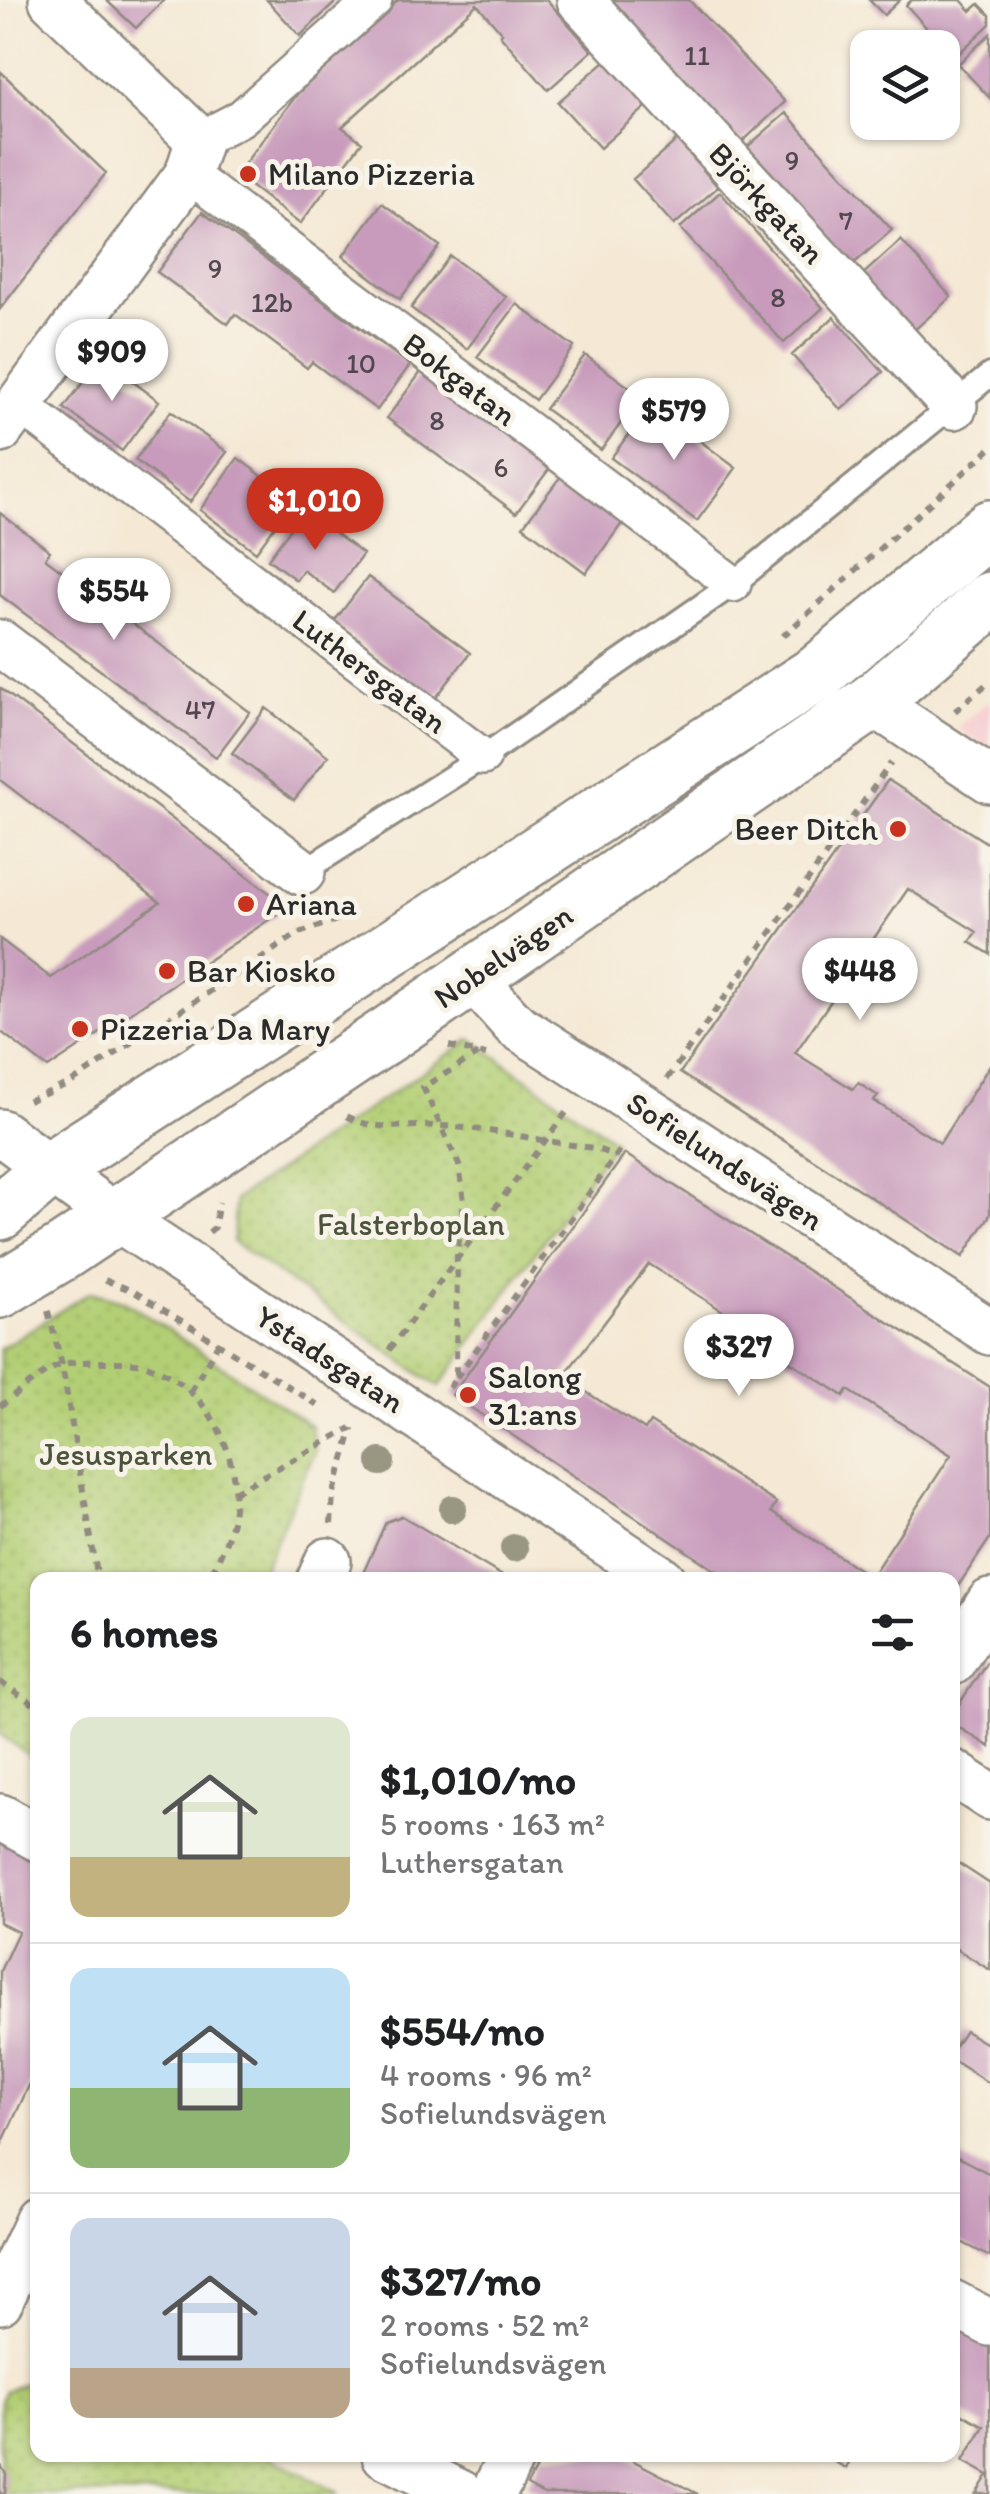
<!DOCTYPE html>
<meta charset="utf-8">
<style>
:root{--surface:#fff;--page:#f6f6f6;--text:#202124;--muted:#757577;--line:#e0e0e0;--accent:#c8321e}
body{margin:0;font-family:Itim,sans-serif;background:var(--page);color:var(--text);height:100vh;display:flex;flex-direction:column;font-size:38px;white-space:nowrap}
*{box-sizing:border-box;margin:0}
p{font-size:32px;color:var(--muted)}
.icon{flex:none;width:55px;height:55px;fill:none;stroke:currentColor;stroke-width:2;stroke-linecap:round;stroke-linejoin:round}
.map{position:relative;flex:1;overflow:hidden}
.drawer{position:absolute;left:30px;top:1572px;width:930px;height:890px;display:flex;flex-direction:column;background:var(--surface);border-radius:20px;box-shadow:0 2px 8px #0004}
.drawer>*{flex:none}
.controls{position:absolute;left:850px;top:30px;display:grid;gap:20px}
.controls a{display:grid;place-items:center;width:110px;height:110px;border-radius:20px;background:var(--surface);box-shadow:0 2px 8px #0004;font-size:50px}
.price{position:absolute;translate:-50% -85px;padding:0 22px;border-radius:35px;background:#fff;color:#222;font-size:32px;line-height:65px;filter:drop-shadow(0 2px 5px #0008)}
.price::after{content:'';position:absolute;left:50%;top:60px;width:30px;height:22px;margin-left:-15px;background:inherit;clip-path:polygon(0 0,100% 0,50% 100%)}
.price.selected{background:var(--accent);color:#fff}
ul{padding:0;list-style:none}
li{display:flex;align-items:center;gap:30px;height:250px;padding:0 40px}
li+li{border-top:2px solid var(--line)}
li span{display:grid;place-items:center;flex:none;width:280px;height:200px;border-radius:20px;color:#555}
li>.icon{margin-inline-start:auto}
span .icon{width:120px;height:120px;fill:#fffc;stroke-width:1}
li b{font-size:42px}
h2{display:flex;justify-content:space-between;align-items:center;height:120px;padding:0 40px;font-size:42px}
.map>svg:first-child{display:block}
</style>
<div class="map">
<svg width="990" height="2494" viewBox="0 0 990 2494">
<defs>
<pattern id="park-dots" width="8" height="8" patternUnits="userSpaceOnUse" patternTransform="scale(2.5)"><rect width="8" height="8" fill="#b3cf75"/><path d="M2 2h.1M6 6h.1" fill="none" stroke="#9ab265" stroke-width="1.8" stroke-linecap="round"/></pattern>
</defs>
<rect width="100%" height="100%" fill="#f7f3e8"/>
<filter id="ink" filterUnits="userSpaceOnUse"><feTurbulence type="fractalNoise" baseFrequency=".01" numOctaves="2"/><feDisplacementMap in="SourceGraphic" scale="20" xChannelSelector="R" yChannelSelector="G"/><feConvolveMatrix kernelMatrix="1 2 1 2 8 2 1 2 1" color-interpolation-filters="sRGB"/></filter>
<filter id="wash" filterUnits="userSpaceOnUse"><feTurbulence type="fractalNoise" baseFrequency=".0048" numOctaves="4" result="noise"/><feDisplacementMap in="SourceGraphic" scale="40" xChannelSelector="R" yChannelSelector="G"/><feGaussianBlur stdDeviation="2.25" result="paint"/><feColorMatrix in="noise" values="0 0 0 0 0 0 0 0 0 0 0 0 0 0 0 0 0 1.4 0 .05"/><feComposite in="paint" operator="in"/></filter>
<g filter="url(#wash)">
<rect width="100%" height="100%" fill="#f5e9d5"/>
<path fill="#f7cfd3" d="M990,700V750L957,728Z"/>
<path fill="url(#park-dots)" stroke="#6f7d50" stroke-width="2.5" d="M471,1039L615,1141L439,1387L233,1242L235,1200Z
M90,1292L126,1302L311,1426L315,1451L258,1580H38L37,1761L0,1734V1349Z
M37,2379L38,2455H267L340,2494H0V2401L5,2391Z"/>
<g id="blocks">
<path fill="#c89bbc" fill-rule="evenodd" d="M106,0H164L136,28Z
M267,0H338L300,36Z
M398,0H547L592,51L548,90L500,35L502,33L477,4L342,127L362,142L300,224L236,175L298,93Z
M601,0H689L785,102L738,146Z
M869,0H900L884,15Z
M912,0H961L971,11L979,4L990,15V24L954,58L906,5Z
M990,34V98L958,64Z
M605,61L646,107L600,148L558,102Z
M0,71L106,173L0,309Z
M786,113L892,230L851,266L746,148Z
M677,140L718,187L674,225L633,179Z
M720,192L823,308L784,343L680,228Z
M382,203L440,246L400,299L343,256Z
M202,212L410,365L377,410L312,362L307,368L235,314L228,324L157,272Z
M901,240L951,297L910,334L860,277Z
M450,256L506,297L467,349L411,308Z
M517,304L574,347L535,400L477,357Z
M834,317L883,372L841,410L792,355Z
M585,355L641,396L601,450L545,409Z
M101,358L159,401L122,451L64,408Z
M421,372L550,468L516,513L387,418Z
M651,404L736,468L697,521L611,458Z
M171,411L227,452L190,502L135,460Z
M238,458L294,500L256,552L200,510Z
M561,476L623,522L586,573L523,526Z
M304,510L363,554L334,593L303,570L296,580L268,559Z
M0,513L50,551L45,558L250,712L216,757L0,595Z
M368,577L470,653L435,699L333,623Z
M0,688L288,907L48,1068L0,1031V939L51,978L160,902L0,780Z
M266,708L328,756L294,800L232,753Z
M888,780L990,845V954L970,942L977,932L908,889L854,967L862,972L848,993L840,988L795,1053L853,1089L858,1083L878,1096L874,1101L940,1143L990,1065V1215L963,1257L680,1073Z
M625,1154L990,1387V1538L952,1595V1580H730L452,1395ZM649,1264L723,1311L719,1316L844,1396L848,1390L951,1455L871,1577L771,1512L776,1503L650,1422L645,1430L563,1377Z
M402,1516L451,1545L509,1580H360L386,1522Z
M990,1657V1747L952,1723V1715Z
M0,1839L38,1859V2066L0,2148V1971L18,1932L0,1923Z
M952,1859L990,1884V1970L952,1946Z
M965,2031L990,2046V2084L952,2060V2050Z
M952,2154L990,2174V2257L952,2237Z
M952,2320L990,2342V2494H976L988,2475L963,2461L984,2426L952,2408Z
M543,2455H622L698,2494H544L527,2485Z
M822,2455H853L846,2468Z
M0,2464L6,2474L5,2494H0Z"/>
</g>
</g>
<g filter="url(#ink)">
<use href="#blocks" fill-opacity="0" stroke="#908a80" stroke-width="2.5"/>
<g fill="none" stroke-linecap="round" stroke-linejoin="round">
<g stroke="#908a80" stroke-width="28">
<path id="service" d="M302,872L483,757L733,584L990,375"/>
</g>
<g stroke="#908a80" stroke-width="40">
<path id="pedestrian" d="M199,140L241,118L374,0
M188,174L733,584
M19,404L483,757"/>
</g>
<g stroke="#908a80" stroke-width="50">
<path id="minor" d="M580,0L954,406
M0,430L188,174L199,140L52,0
M0,643L302,872
M872,702L990,780
M472,977L515,1025L990,1332
M0,1132L114,1216L663,1580
M320,1580L328,1561
M952,1662L990,1602
M952,1772L990,1797
M0,1817L38,1838
M0,2301L38,2220
M952,2303L990,2323
M385,2455L462,2494
M499,2482L512,2455"/>
</g>
<g stroke="#908a80" stroke-width="60">
<path id="secondary" d="M0,1212L50,1169L819,672L990,528
M0,1290L63,1252L393,1031L872,702L990,600"/>
</g>
<path stroke="#908a80" stroke-width="6" stroke-dasharray="8 8" stroke-linecap="butt" d="M783,636L990,449
M955,711L990,681
M449,1046L486,1055
M667,1079L891,763
M28,1101L72,1082L299,933L354,914
M347,1116C376,1133 407,1124 439,1126C490,1128 543,1142 594,1148L616,1156
M209,1232L214,1228L219,1202
M105,1280L133,1291L318,1405
M48,1311L62,1365L98,1580
M389,1350L568,1110
M456,1378L624,1145
M449,1388L456,1378L457,1256L464,1201L459,1165L423,1087L483,1051
M191,1391L219,1342
M0,1406C19,1393 43,1370 64,1364C76,1361 91,1362 103,1362C117,1362 136,1361 149,1366C206,1388 239,1447 234,1508C232,1534 219,1556 209,1580
M234,1492L351,1428
M331,1524L333,1496L353,1428
M0,1682L38,1707"/>
<use href="#service" stroke="#fff" stroke-width="22"/>
<use href="#pedestrian" stroke="#fff" stroke-width="35"/>
<use href="#minor" stroke="#fff" stroke-width="45"/>
<use href="#secondary" stroke="#fff" stroke-width="55"/>
</g>
<g fill="#999782">
<circle cx="381" cy="1462" r="14"/>
<circle cx="453" cy="1509" r="14"/>
<circle cx="514" cy="1548" r="14"/>
</g>
</g>
<g fill="#c8321e" stroke="#f7f3e8" stroke-width="4">
<circle cx="248" cy="174" r="10"/>
<circle cx="898" cy="829" r="10"/>
<circle cx="246" cy="904" r="10"/>
<circle cx="167" cy="971" r="10"/>
<circle cx="80" cy="1029" r="10"/>
<circle cx="468" cy="1395" r="10"/>
</g>
<g text-anchor="middle" stroke-width="10" stroke-linejoin="round" paint-order="stroke">
<g font-size="28" fill="#52474f">
<text x="697" y="65">11</text>
<text x="792" y="170">9</text>
<text x="846" y="230">7</text>
<text x="215" y="278">9</text>
<text x="778" y="307">8</text>
<text x="272" y="312">12b</text>
<text x="361" y="373">10</text>
<text x="437" y="430">8</text>
<text x="501" y="477">6</text>
<text x="200" y="719">47</text>
</g>
<g font-size="32" fill="#2b2b2b" stroke="#f7f3e8" text-anchor="start">
<text x="268" y="185">Milano Pizzeria</text>
<text x="878" y="840" text-anchor="end">Beer Ditch</text>
<text x="266" y="915">Ariana</text>
<text x="187" y="982">Bar Kiosko</text>
<text x="100" y="1040">Pizzeria Da Mary</text>
<text x="488" y="1388">Salong<tspan x="488" dy="37">31:ans</tspan></text>
</g>
<g font-size="32" fill="#2b2b2b" stroke="#f7f3e8">
<text transform="translate(767 203) rotate(47)" y="11">Björkgatan</text>
<text transform="translate(460 379) rotate(37)" y="11">Bokgatan</text>
<text transform="translate(370 671) rotate(37)" y="11">Luthersgatan</text>
<text transform="translate(503 956) rotate(-34)" y="11">Nobelvägen</text>
<text transform="translate(725 1161) rotate(33)" y="11">Sofielundsvägen</text>
<text transform="translate(330 1359) rotate(33)" y="11">Ystadsgatan</text>
</g>
<g font-size="32" fill="#4d543e" stroke="#f7f3e8">
<text x="411" y="1235">Falsterboplan</text>
<text x="126" y="1465">Jesusparken</text>
</g>
</g>
</svg>
<div class="controls">
<a><svg class="icon" aria-label="layers" viewBox="0 0 24 24"><path d="M12 4l9 5-9 5-9-5zM3 14l9 5 9-5"/></svg></a>
</div>
<b class="price" style="left:112px;top:404px">$909</b>
<b class="price" style="left:674px;top:463px">$579</b>
<b class="price selected" style="left:315px;top:553px">$1,010</b>
<b class="price" style="left:114px;top:643px">$554</b>
<b class="price" style="left:860px;top:1023px">$448</b>
<b class="price" style="left:739px;top:1399px">$327</b>
<section class="drawer">
<h2>6 homes<svg class="icon" aria-label="filters" viewBox="0 0 24 24"><path d="M4 7h16M4 17h16"/><circle cx="9" cy="7" r="2"/><circle cx="15" cy="17" r="2"/></svg></h2>
<ul>
<li><span style="background:linear-gradient(#dfe7d0 70%,#c2b280 0)"><svg class="icon" aria-label="home" viewBox="0 0 24 24"><path d="M3 11l9-7 9 7M6 9v11h12V9"/></svg></span><div><b>$1,010/mo</b><p>5 rooms · 163 m²</p><p>Luthersgatan</p></div></li>
<li><span style="background:linear-gradient(#bfe0f5 60%,#8fb573 0)"><svg class="icon" aria-label="home" viewBox="0 0 24 24"><path d="M3 11l9-7 9 7M6 9v11h12V9"/></svg></span><div><b>$554/mo</b><p>4 rooms · 96 m²</p><p>Sofielundsvägen</p></div></li>
<li><span style="background:linear-gradient(#c9d6e8 75%,#b9a48a 0)"><svg class="icon" aria-label="home" viewBox="0 0 24 24"><path d="M3 11l9-7 9 7M6 9v11h12V9"/></svg></span><div><b>$327/mo</b><p>2 rooms · 52 m²</p><p>Sofielundsvägen</p></div></li>
</ul>
</section>
</div>
